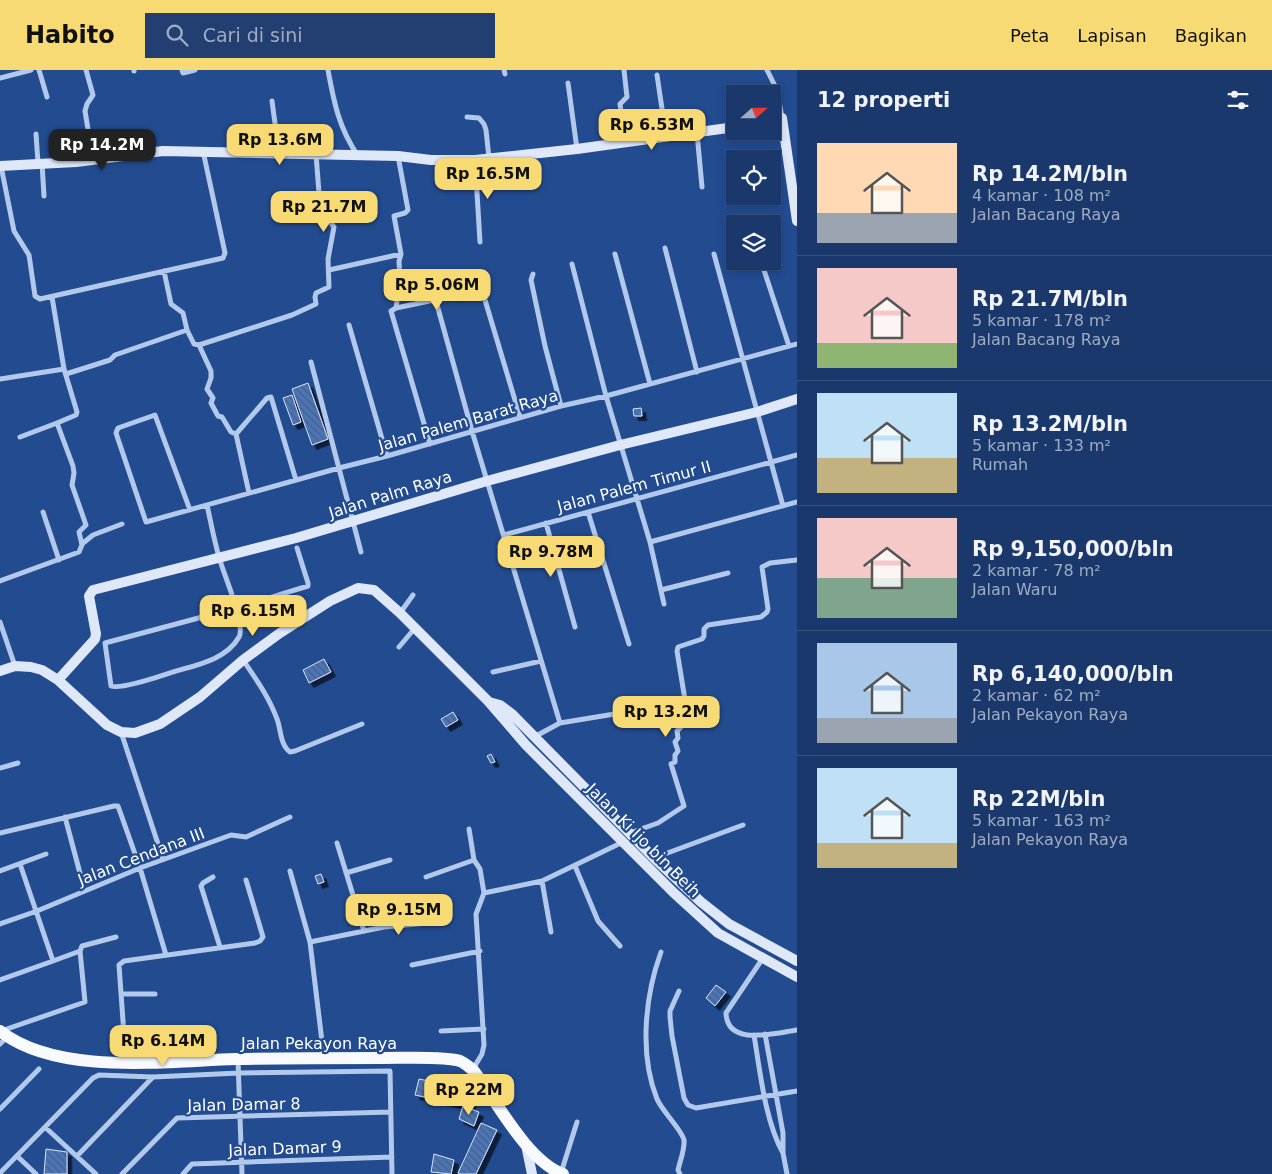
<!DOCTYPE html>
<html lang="id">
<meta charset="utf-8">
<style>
:root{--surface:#1a386c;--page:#233f72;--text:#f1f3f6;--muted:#9facc2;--line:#38527f;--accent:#f8da74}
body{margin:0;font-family:"DejaVu Sans",sans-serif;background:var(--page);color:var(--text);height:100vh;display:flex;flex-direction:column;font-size:19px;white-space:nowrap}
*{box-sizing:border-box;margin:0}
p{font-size:16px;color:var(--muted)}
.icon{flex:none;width:28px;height:28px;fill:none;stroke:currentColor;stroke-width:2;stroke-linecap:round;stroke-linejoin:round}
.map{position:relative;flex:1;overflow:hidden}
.side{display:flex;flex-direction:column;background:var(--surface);width:475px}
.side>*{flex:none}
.needle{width:32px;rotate:69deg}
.tools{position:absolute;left:726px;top:15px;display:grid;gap:10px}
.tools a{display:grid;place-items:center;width:55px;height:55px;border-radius:0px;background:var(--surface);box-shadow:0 2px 8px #0003,0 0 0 1px var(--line);font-size:25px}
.price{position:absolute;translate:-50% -42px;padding:0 11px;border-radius:10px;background:var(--accent);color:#111;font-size:16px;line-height:32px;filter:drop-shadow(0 1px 2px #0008)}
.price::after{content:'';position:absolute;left:50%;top:30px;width:15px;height:11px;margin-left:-8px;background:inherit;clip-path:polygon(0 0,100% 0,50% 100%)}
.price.on{background:#222;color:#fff}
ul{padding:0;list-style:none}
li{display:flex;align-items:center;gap:15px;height:125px;padding:0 20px}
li+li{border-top:1px solid var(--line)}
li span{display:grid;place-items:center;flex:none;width:140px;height:100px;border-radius:0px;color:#555}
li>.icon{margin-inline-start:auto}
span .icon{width:60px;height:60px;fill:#fffc;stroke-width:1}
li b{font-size:21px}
h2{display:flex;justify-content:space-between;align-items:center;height:60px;padding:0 20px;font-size:21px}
header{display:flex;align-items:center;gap:30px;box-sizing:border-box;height:70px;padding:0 25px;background:var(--accent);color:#111}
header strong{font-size:24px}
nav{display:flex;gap:28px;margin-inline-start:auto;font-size:18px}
.search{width:350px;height:45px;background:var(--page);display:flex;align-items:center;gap:12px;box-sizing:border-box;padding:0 18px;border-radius:0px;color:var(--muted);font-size:19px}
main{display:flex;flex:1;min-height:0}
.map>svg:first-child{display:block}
</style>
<header>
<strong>Habito</strong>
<div class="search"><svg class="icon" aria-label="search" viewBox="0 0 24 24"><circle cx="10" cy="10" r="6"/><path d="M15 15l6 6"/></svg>Cari di sini</div>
<nav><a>Peta</a><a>Lapisan</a><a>Bagikan</a></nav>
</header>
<main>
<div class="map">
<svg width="797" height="1104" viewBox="0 0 797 1104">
<defs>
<pattern id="building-back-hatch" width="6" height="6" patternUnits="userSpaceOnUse" patternTransform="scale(1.25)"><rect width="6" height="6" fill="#4b74b7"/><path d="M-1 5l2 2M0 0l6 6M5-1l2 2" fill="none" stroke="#4c6082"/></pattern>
<filter id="shadow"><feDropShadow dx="4.5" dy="4.5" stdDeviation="0" flood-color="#0009"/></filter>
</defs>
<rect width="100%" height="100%" fill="#224b90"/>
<path fill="url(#building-back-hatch)" stroke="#d8e5f9" filter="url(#shadow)" d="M308,313L328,369L312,375L292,319Z
M292,325L301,352L293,355L283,328Z
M641,338L642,346H634L633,339Z
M324,589L331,602L309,613L303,600Z
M453,642L458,650L446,657L441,649Z
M491,684L495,692L491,693L487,686Z
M321,804L324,812L318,814L315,806Z
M716,915L726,922L715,936L706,928Z
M419,1009L464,1018V1020L474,1022L470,1037L415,1025Z
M463,1036L479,1042L474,1056L459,1049Z
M481,1053L497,1060L476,1104H460L458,1103Z
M46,1079L67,1082V1104H44Z
M434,1084L454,1090L451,1104L431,1102Z"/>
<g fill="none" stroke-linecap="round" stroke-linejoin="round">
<path stroke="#b2c9ec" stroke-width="5" d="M39,0L47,27
M86,0L93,25L87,34L85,41L93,90
M134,0V1
M182,0L183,3L195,0
M328,0C334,33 339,58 358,86
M504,0L505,4
M624,0L627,27L620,34L625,71
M767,0L777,20L782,48
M657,5L666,66
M0,8L31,0
M568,13L577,79
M272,31L279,83
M467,47L479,48L484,54L486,60L489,88
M697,63L702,117
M36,64L38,93
M475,90L480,172
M42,93L44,126
M1,96L14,161L29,185L35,226L40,229L223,188L225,183L203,81
M665,178L697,302
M615,184L650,314
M714,184L783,436
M761,191L789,276
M572,194L606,326L650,472L664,534
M329,200L401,184
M164,201L171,234L183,243L187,260L194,274L199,275L211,301V308L207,319L213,328L211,333L218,346L222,347L231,362L236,364L249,423
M533,204L531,210L545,276L561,336
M436,231L472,361L560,653
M396,238L400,210L399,191L401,184L394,146L405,143L408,140L398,86
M349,255L387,386
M199,275L292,245L316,234L315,227L316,223L329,217L328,189L334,157L328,149L319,123L316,84
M311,292L361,482
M66,304L110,290L115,285L187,260
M0,309L64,299
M236,364L267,328L271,327L296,410
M20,367L57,353
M430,374L391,241L396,238L482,220L520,347
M207,435C211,453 214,470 219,487C223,503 246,554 239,567C226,590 196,595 173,602C161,606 121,620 111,616L105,573L236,538L308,516V513L297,478
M190,440L155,345L118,358L116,363L117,366L146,452L339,398L387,386L561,336L606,326L797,274
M43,442L59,490
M588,442L629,574
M546,453L575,557
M504,465L797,385
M650,472L797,432
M82,474L93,465L122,454
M0,511L79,482L82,475L79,462L86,455L72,415L74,403L73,396L57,353L76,345L77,342L64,299L52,227
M661,520L728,503
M400,543L413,525
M0,552L15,596
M399,577L415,558
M243,590C256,609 269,627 277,649C281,659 280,675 290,682L295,681L362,654
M493,602L541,591
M121,662L163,789
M534,667L560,653L663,636
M0,698L18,693
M65,747L81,807
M469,759L474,790L480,799L484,823
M0,763L114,736H118L140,798L166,885
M630,763L658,753L684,736L671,694L675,692V685L678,681L675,672L678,668L677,661L683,655L682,647L687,642L677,581L678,577L702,569L704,566V559L708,555L761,547L767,542L768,539L762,497L770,493L797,490
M337,773L364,861
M654,788L743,755
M575,796L598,851L620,876
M0,801L46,784
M290,801L310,872
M346,803L390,790
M213,807L203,813L201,816L220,877
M426,807L474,790
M542,811L551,862
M0,854L37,841L140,798L231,765L246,767L290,747
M661,882C645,926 639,984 657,1029C662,1041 682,1060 684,1070C685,1079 680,1091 678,1100L680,1104
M763,888L726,943C727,977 775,963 797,960
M53,891L80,881
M412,895L480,881
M0,910L53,891L20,794
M679,921L670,941V947L672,966L684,1028L688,1035L696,1038L797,1021
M121,924H155
M4,960L85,932L80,881L82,876L116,867
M441,961L484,959
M765,964L783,1063V1083L787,1104
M754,965C760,1001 765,1051 783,1083
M0,974L7,967
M324,988L310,872L384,857L428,853
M238,990L242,1104
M126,993L119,895L124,891L255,873L260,871L263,867L246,810
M473,999L482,984L484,975L476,844L484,823L542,811L623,772
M0,1039L39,999
M46,1058L96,1104
M17,1086L36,1104
M77,1086L153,1007
M0,1103L93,1008L99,1005L153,1007L239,1003L390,1001L392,1104
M561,1103L577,1052
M122,1104L177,1048L391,1042
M183,1104L192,1094L392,1087"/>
<path stroke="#dee8f9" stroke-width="10" d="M772,50L782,48L797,151
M0,96L76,92L163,81L398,86L431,90H475L577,79L735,57
M0,601L15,596L31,597L42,600L58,610L107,655L121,662L135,663L160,654L200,627L243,590L280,563L330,531L358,518L374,520L400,543L488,631L526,675L674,823L718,863L797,907
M58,610L95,569L96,564L89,526L93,520L296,468L487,411L620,375L757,342L797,329
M489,632L500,635L512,644L654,788L701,832L729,854L797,891
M526,1075L532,1104"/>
<path stroke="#f8faff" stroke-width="12" d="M0,961C57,1006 166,991 236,989C286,988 335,988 384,988C402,988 446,986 460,991C465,993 469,997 473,1000C496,1030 527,1091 563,1104"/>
</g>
<g text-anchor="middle" stroke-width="4.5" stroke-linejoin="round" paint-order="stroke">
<g font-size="16" fill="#fff" stroke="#224b90">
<text transform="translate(468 350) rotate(-16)" y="6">Jalan Palem Barat Raya</text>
<text transform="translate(634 416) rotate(-15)" y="6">Jalan Palem Timur II</text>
<text transform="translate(390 424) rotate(-17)" y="6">Jalan Palm Raya</text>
<text transform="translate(644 770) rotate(45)" y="6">Jalan Ki Ijo bin Beih</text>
<text transform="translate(141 786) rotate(-21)" y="6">Jalan Cendana III</text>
<text x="319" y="979">Jalan Pekayon Raya</text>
<text transform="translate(244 1034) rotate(-1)" y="6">Jalan Damar 8</text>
<text transform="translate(285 1078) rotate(-2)" y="6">Jalan Damar 9</text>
</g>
</g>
</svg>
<div class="tools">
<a><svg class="needle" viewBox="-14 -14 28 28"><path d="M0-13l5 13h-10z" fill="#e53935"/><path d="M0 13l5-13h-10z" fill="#9facc2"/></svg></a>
<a><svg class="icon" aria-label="locate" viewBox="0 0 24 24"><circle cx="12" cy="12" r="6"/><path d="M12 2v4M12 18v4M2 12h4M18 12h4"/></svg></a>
<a><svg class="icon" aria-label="layers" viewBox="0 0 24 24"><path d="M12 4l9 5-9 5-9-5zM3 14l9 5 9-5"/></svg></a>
</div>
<b class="price" style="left:652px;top:81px">Rp 6.53M</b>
<b class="price" style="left:280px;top:96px">Rp 13.6M</b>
<b class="price on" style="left:102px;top:101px">Rp 14.2M</b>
<b class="price" style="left:488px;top:130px">Rp 16.5M</b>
<b class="price" style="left:324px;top:163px">Rp 21.7M</b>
<b class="price" style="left:437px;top:241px">Rp 5.06M</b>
<b class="price" style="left:551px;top:508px">Rp 9.78M</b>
<b class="price" style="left:253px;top:567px">Rp 6.15M</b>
<b class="price" style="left:666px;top:668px">Rp 13.2M</b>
<b class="price" style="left:399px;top:866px">Rp 9.15M</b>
<b class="price" style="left:163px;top:997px">Rp 6.14M</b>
<b class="price" style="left:469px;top:1046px">Rp 22M</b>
</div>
<section class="side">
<h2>12 properti<svg class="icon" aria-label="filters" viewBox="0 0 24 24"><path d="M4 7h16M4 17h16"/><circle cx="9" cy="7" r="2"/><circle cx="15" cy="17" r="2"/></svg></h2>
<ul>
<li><span style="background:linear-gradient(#ffd9b3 70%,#9aa5b1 0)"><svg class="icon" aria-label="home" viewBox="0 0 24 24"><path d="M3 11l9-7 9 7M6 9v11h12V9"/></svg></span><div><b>Rp 14.2M/bln</b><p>4 kamar · 108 m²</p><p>Jalan Bacang Raya</p></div></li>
<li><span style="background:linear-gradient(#f6c9c9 75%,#8fb573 0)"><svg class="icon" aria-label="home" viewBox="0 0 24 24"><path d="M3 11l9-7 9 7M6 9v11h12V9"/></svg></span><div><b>Rp 21.7M/bln</b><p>5 kamar · 178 m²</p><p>Jalan Bacang Raya</p></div></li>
<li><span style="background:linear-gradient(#bfe0f5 65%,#c2b280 0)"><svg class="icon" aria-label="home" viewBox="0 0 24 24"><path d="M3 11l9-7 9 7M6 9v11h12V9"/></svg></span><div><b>Rp 13.2M/bln</b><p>5 kamar · 133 m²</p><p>Rumah</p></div></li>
<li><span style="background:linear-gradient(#f6c9c9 60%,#7fa58c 0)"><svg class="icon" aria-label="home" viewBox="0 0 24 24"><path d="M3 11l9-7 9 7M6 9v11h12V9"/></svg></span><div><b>Rp 9,150,000/bln</b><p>2 kamar · 78 m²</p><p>Jalan Waru</p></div></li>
<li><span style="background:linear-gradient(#a9c7e8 75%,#9aa5b1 0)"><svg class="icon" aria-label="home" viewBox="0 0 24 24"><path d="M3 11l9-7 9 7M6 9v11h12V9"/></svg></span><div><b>Rp 6,140,000/bln</b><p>2 kamar · 62 m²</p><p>Jalan Pekayon Raya</p></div></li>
<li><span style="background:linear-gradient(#bfe0f5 75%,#c2b280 0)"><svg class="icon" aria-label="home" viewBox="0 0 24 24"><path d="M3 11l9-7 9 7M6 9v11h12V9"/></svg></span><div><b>Rp 22M/bln</b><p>5 kamar · 163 m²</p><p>Jalan Pekayon Raya</p></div></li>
</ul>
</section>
</main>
